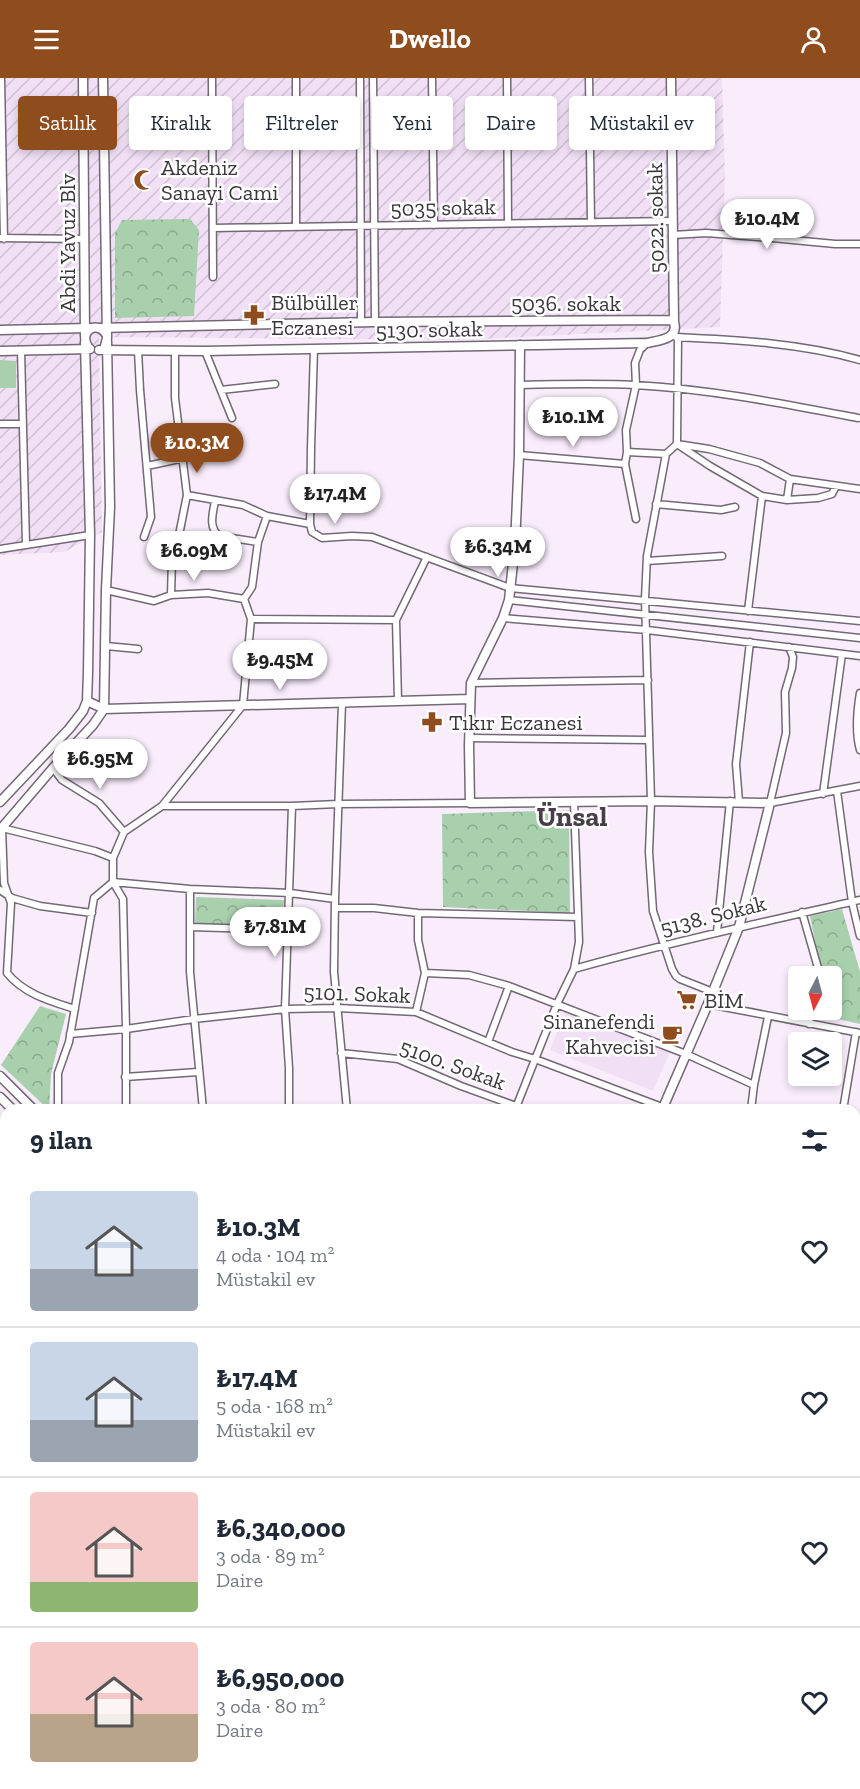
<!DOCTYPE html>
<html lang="tr">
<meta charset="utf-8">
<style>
:root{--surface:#fff;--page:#f6f6f7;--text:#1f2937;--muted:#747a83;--line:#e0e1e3;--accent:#8f4c1d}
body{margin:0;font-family:"Zilla Slab",serif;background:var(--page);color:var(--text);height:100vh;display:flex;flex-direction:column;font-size:22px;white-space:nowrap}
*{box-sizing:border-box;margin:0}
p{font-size:20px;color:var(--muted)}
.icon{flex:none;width:33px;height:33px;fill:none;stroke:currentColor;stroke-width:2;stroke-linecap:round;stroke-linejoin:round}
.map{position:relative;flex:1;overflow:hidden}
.panel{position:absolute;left:0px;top:1026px;width:861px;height:686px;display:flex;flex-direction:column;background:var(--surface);border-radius:18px 18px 0 0;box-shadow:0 3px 9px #0003}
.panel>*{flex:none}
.guide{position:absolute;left:18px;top:18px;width:825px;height:54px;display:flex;gap:12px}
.needle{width:39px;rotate:186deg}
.controls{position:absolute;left:788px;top:888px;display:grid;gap:12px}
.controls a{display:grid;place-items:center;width:54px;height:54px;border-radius:6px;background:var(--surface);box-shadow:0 3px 9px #0003;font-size:30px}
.price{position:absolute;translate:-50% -51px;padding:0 14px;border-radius:21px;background:#fff;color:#222;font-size:20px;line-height:39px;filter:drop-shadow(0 2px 3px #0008)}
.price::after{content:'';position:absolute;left:50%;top:36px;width:18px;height:14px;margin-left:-9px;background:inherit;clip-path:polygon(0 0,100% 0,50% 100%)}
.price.active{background:var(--accent);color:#fff}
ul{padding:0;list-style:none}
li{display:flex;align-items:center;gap:18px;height:150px;padding:0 30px}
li+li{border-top:2px solid var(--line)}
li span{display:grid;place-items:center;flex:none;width:168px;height:120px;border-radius:6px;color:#555}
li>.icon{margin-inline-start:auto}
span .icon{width:72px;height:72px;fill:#fffc;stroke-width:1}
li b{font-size:26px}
h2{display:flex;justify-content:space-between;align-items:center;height:72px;padding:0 30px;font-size:26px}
.pill{padding:0 21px;border-radius:6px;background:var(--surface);box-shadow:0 3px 9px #0003;font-size:21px;line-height:54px}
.pill.active{background:var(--accent);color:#fff}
header{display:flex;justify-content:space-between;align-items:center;height:78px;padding:0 30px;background:var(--accent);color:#fff;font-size:27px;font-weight:800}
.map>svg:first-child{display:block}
</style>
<header><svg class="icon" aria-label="menu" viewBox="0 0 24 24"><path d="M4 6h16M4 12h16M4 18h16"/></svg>Dwello<svg class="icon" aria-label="person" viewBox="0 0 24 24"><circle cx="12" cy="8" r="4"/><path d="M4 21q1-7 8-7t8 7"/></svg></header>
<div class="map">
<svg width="860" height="1711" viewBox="0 0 860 1711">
<defs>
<pattern id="industrial-furrows" width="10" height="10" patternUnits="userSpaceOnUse" patternTransform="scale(1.5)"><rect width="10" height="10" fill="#f1e0f5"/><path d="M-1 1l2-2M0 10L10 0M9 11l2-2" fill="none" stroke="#d0c1d3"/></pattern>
<pattern id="park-crowns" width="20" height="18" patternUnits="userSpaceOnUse" patternTransform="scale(1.5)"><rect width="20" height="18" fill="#a8d0ac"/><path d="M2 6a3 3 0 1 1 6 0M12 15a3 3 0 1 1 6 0" fill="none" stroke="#8aaa8d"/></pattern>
</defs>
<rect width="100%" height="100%" fill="#f9edfc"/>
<path fill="#f1e0f5" d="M565,934L670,974L653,1013L550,972Z
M860,1400V1451L855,1447V1405Z"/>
<path fill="url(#industrial-furrows)" d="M0,0H722L725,96L720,249L462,262L99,259L102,454L64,474L0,477Z"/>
<path fill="url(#park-crowns)" d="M190,141L199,152L194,238L115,240V155L122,142Z
M569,732L570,835L443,829L442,736Z
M196,819L284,822L282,850L195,847Z
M842,831L860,894V946L815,936V932H831V898H822L810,838Z
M40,928L66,936L51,996L49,1032L1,987Z
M681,1706H706L712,1711H678Z"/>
<path fill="#a8d0ac" d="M0,282L16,283V310H0Z"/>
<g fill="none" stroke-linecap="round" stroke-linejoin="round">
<path stroke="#9be3f9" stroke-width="8" d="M855,1595L860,1600"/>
<g stroke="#736875" stroke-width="9">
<path id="street" d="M1,0L4,161
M212,0L213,199
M360,0L361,245
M373,0L375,244
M432,0L434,147
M507,0L508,145
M589,0L591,144
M296,149V0
M213,150L673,143
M673,157L706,155L772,160L835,166H860
M0,160L85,161
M676,259C738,262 800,265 860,282
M678,259L677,366L666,376L647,478L645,521L651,723L649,774L653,833L672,891L676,898L680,901L713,914
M314,271L311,370L310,446L312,454L322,460L352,458L372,459L510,510L860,543
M138,272L140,312L151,439L144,459
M21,273L26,466
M205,273L232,340
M519,307C558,306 596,305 635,307C710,311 785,326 858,340
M221,312L275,306
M0,346H23
M677,366L709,371L760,385L790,401L860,411
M680,368L710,388L762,418L787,422L818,420L832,416L836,408
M627,374L666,376
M519,377L625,386
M147,388L184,380
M187,417L243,427L267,438L310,446
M787,422L790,401
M215,423C213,435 208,449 219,458L258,464
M656,426L721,432L735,429
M636,441L625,386L627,374L626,352L636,307L635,285L640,272L647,265
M0,471L90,457
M647,483L722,478
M106,512L154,523L171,517L208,515L244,521L251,541L243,627L162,728
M171,517L172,482L179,457L187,417L175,320V273
M244,521L252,509L258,464L267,438
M509,522L860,560
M748,533L762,418
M503,540L647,552L860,578
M251,541L396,542L427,479
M396,542L398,623
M106,568L138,571
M789,569L793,579L792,590L785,614L786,655L770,725L860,708
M471,605L648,602
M860,615C857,633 855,654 860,672
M342,625L335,821L334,894L347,1032
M469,660L648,662
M53,690L62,702L99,725L124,754
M837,713L852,824L860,858
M823,716L842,576
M739,724L736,686L750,564
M113,804L123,821L126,951V1032
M113,804L190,811L290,815L335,821
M190,811V894L203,1032
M0,812L12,820L40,828L92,835
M336,830H374L418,835L578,839
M802,834L818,890L816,898
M190,849L289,852
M717,854L730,723
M574,891C669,864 765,844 860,822
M425,895L469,897L509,908L686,976L754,1007
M708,926L860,955
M75,931C50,923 24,916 7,895L11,825L4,805L2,750L95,773L113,780
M416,934L425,895L418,862V835
M809,946L811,932
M70,956L126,951L194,941L285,931L338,930L416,934L512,974L535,981L662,1029
M488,964L509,908
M341,975L398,981L461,1008L516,1028
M125,999L198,994
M58,1032V995L69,964L94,820L113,804V780L124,754L162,728H292L338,726L470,725
M289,1032V990L285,931L292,728
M515,1032L557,926L574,891L579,864L574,724
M751,1032L754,1007L768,939
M843,1032L856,954
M855,1060L860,1061
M855,1203H860
M855,1286H860
M855,1398L860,1393
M855,1552L860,1545
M855,1583L860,1588
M855,1610L860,1615
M855,1701L860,1690
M713,1706L718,1711
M670,1711L673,1706
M762,1711L765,1706
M850,1711L853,1706"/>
</g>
<g stroke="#736875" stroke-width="11">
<path id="secondary" d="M83,0L85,258
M103,0L107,260L105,268
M98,250L375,244L670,242L674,244
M0,252L89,250
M520,267L519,377L515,467L509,522L503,540L471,605L469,668L470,725L651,723L770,725L739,849L708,926L662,1032
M88,269C78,253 97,241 107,257
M99,272L205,273L647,265C660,262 679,261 674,244L671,0
M0,273L90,271
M87,623L104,631L470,621
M0,724L69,651L83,633L87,623L88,595L90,457L85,264
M0,752L53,690L93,647L104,631L106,512L110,429L107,263
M0,998L34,1032
M0,1019L13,1032
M0,1230L6,1229
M0,1246L6,1244
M855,1468L860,1472
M855,1487L860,1491
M0,1490L6,1488
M0,1504L6,1501
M48,1711L49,1706
M435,1711L438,1706
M447,1711L449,1706"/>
</g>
<use href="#street" stroke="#fff" stroke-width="6"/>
<use href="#secondary" stroke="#fff" stroke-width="8"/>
</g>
<defs>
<g id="mosque-bare" transform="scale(1.62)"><path d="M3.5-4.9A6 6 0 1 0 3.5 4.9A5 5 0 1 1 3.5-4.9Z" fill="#8f4c1d" stroke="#fff" stroke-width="2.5" paint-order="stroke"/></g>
<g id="pharmacy-bare" transform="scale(1.62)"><path d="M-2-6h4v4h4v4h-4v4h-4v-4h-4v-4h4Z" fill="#8f4c1d" stroke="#fff" stroke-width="2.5" paint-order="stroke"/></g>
<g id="supermarket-bare" transform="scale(1.62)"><path d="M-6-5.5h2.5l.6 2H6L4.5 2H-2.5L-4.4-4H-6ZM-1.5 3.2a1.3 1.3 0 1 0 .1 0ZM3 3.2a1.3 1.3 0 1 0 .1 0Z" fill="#8f4c1d" stroke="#fff" stroke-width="2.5" paint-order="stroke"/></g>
<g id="cafe-bare" transform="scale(1.62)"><path d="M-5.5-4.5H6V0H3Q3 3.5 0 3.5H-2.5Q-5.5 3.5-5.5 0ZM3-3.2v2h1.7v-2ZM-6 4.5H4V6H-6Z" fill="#8f4c1d" stroke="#fff" stroke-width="2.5" paint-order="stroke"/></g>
</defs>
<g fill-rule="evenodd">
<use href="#mosque-bare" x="144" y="102"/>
<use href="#pharmacy-bare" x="254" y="237"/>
<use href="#pharmacy-bare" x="432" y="644"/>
<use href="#supermarket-bare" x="687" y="922"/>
<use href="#cafe-bare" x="672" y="956"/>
</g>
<g text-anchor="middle" stroke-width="5" stroke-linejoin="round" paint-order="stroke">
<g font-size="22" fill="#3c373d" stroke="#fff" text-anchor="start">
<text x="161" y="97">Akdeniz<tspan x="161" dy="25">Sanayi Cami</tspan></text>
<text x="271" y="232">Bülbüller<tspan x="271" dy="25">Eczanesi</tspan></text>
<text x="449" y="652">Tıkır Eczanesi</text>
<text x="704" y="930">BİM</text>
<text x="655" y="951" text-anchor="end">Sinanefendi<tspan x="655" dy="25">Kahvecisi</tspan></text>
</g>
<g font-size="22" fill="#3c373d" stroke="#fff">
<text transform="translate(443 129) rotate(-1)" y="8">5035 sokak</text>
<text transform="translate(655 140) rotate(-91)" y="8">5022. sokak</text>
<text transform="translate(67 165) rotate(-90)" y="8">Abdi Yavuz Blv</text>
<text x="566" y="233">5036. sokak</text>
<text transform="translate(429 251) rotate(-1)" y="8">5130. sokak</text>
<text transform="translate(713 837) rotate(-14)" y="8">5138. Sokak</text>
<text transform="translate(357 915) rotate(2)" y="8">5101. Sokak</text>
<text transform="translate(453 986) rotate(20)" y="8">5100. Sokak</text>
</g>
<g font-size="28" font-weight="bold" fill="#483e4a" stroke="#fff">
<text x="572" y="748">Ünsal</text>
</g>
</g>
</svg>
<div class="controls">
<a><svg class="needle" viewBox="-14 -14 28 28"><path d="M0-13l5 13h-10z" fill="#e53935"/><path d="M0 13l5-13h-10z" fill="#747a83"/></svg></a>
<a><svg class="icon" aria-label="layers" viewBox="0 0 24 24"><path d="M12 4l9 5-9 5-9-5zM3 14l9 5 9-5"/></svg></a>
</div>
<b class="price" style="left:767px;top:172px">₺10.4M</b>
<b class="price" style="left:573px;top:370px">₺10.1M</b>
<b class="price active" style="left:197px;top:396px">₺10.3M</b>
<b class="price" style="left:335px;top:447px">₺17.4M</b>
<b class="price" style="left:498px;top:500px">₺6.34M</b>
<b class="price" style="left:194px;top:504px">₺6.09M</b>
<b class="price" style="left:280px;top:613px">₺9.45M</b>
<b class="price" style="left:100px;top:712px">₺6.95M</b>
<b class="price" style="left:275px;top:880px">₺7.81M</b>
<div class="guide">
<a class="pill active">Satılık</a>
<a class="pill">Kiralık</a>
<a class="pill">Filtreler</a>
<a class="pill">Yeni</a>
<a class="pill">Daire</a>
<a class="pill">Müstakil ev</a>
</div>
<section class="panel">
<h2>9 ilan<svg class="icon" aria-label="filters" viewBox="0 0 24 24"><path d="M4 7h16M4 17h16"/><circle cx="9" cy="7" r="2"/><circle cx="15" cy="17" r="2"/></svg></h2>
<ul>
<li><span style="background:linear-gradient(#c9d6e8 65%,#9aa5b1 0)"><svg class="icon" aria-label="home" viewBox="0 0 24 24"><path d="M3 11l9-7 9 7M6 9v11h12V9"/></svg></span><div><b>₺10.3M</b><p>4 oda · 104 m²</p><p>Müstakil ev</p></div><svg class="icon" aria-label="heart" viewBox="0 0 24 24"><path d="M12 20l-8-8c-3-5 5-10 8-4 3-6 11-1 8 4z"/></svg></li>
<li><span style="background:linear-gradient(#c9d6e8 65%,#9aa5b1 0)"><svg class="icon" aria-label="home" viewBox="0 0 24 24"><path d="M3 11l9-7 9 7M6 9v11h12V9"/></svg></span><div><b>₺17.4M</b><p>5 oda · 168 m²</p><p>Müstakil ev</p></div><svg class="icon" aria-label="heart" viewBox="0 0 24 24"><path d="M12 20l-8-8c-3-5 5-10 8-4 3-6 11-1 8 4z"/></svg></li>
<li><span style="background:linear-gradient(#f6c9c9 75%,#8fb573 0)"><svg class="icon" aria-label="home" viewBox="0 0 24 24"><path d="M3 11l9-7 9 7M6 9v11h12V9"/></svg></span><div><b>₺6,340,000</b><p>3 oda · 89 m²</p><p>Daire</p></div><svg class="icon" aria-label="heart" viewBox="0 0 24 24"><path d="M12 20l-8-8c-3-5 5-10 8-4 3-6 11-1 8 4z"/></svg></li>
<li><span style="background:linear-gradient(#f6c9c9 60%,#b9a48a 0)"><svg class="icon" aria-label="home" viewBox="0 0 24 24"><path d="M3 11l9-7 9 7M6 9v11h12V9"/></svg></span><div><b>₺6,950,000</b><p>3 oda · 80 m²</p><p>Daire</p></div><svg class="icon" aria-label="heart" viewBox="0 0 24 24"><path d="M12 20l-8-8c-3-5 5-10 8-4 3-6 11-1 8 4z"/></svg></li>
</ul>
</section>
</div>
